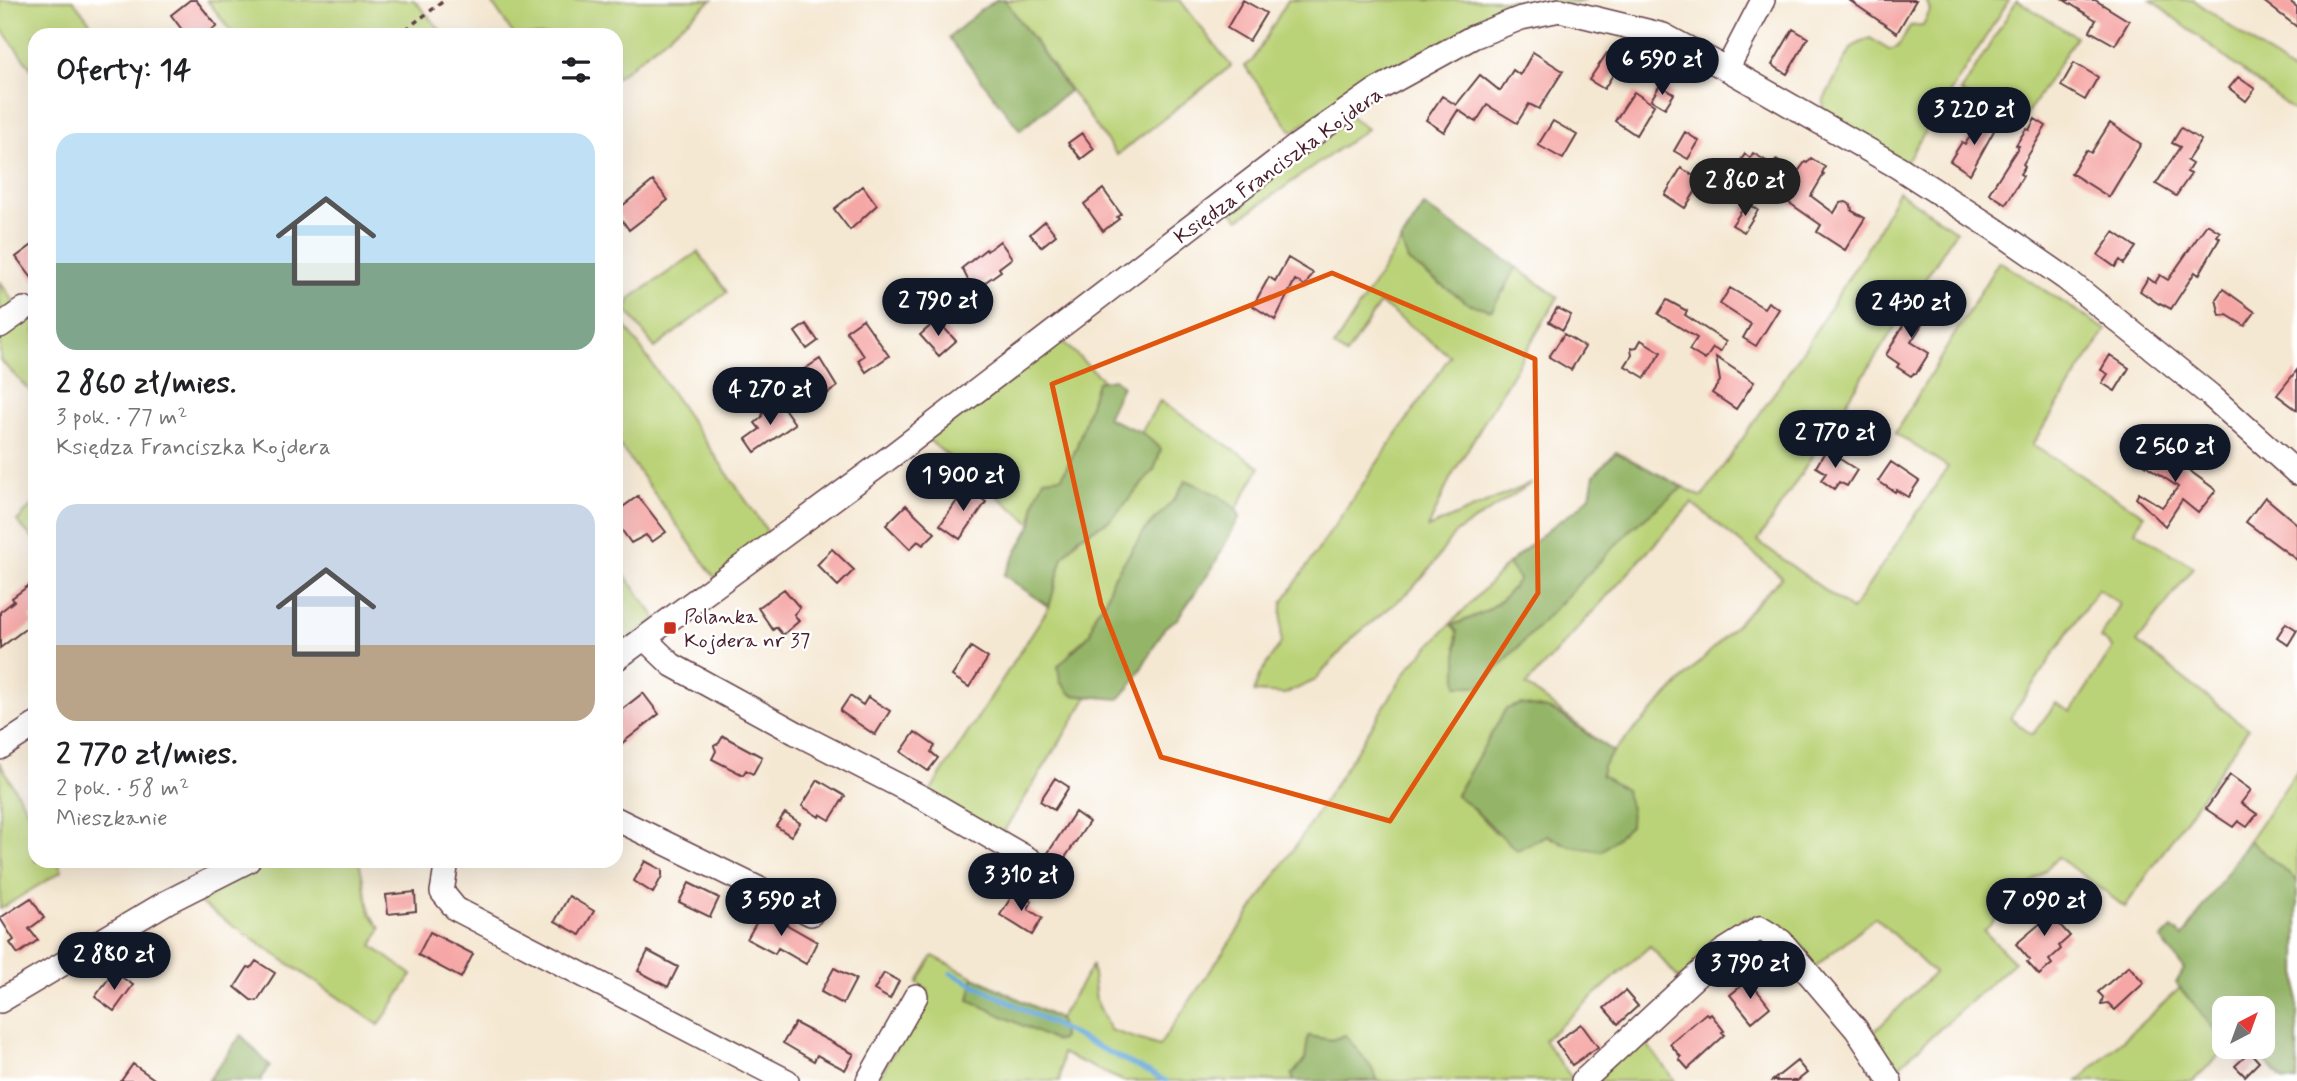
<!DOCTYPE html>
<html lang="pl">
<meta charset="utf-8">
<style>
:root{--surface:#fff;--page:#f2f2f2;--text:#202124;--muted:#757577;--accent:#111827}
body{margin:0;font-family:Mynerve,sans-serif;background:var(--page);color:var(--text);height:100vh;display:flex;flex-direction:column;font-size:26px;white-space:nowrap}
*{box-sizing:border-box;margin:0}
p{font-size:23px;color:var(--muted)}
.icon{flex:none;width:38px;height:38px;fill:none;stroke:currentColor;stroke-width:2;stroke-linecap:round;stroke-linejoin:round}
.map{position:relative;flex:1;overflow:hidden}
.details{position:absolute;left:28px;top:28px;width:595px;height:840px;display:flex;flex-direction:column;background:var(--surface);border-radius:21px;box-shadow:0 7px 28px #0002}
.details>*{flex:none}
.needle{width:46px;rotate:41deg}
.tools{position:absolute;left:2212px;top:996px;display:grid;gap:14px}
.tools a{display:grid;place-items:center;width:63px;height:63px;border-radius:14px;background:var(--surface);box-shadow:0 7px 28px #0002;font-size:35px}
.price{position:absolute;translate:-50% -60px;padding:0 16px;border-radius:24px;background:var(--accent);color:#fff;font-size:23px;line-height:46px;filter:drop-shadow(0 2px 4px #0008)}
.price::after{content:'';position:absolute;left:50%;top:42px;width:21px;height:16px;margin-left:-10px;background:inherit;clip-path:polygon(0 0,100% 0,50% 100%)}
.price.on{background:#222;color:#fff}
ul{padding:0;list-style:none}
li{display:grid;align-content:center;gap:14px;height:371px;padding:0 28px}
li span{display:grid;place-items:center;height:217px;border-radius:21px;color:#555}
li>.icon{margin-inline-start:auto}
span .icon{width:126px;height:126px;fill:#fffc;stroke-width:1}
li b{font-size:30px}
h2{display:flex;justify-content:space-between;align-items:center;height:84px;padding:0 28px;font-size:30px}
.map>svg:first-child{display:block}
</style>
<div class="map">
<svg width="2297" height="1081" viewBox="0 0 2297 1081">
<rect width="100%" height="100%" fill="#fff"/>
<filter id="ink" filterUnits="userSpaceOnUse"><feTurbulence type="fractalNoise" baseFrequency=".0143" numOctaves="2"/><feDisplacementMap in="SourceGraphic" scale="14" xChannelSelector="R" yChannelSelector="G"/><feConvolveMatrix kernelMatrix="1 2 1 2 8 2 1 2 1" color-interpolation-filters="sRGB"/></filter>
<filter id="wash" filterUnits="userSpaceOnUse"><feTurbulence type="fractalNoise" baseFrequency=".00686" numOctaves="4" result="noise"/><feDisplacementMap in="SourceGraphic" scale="28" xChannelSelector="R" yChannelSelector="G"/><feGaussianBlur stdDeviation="1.57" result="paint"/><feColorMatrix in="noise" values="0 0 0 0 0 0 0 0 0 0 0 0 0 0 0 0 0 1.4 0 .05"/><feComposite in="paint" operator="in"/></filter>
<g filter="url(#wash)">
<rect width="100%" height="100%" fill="#f5e8d3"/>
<path fill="#bbd378" stroke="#827952" stroke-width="2" fill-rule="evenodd" d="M0,0H73L100,35H35V74L0,27Z
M207,0H414L445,35H234Z
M490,0H712L616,78V35H514Z
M1005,0H1180L1231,66L1117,155Z
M1288,0H1585L1577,3L1511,10L1431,47L1371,79L1292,132L1245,66L1252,61Z
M1924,0H1950L1952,4L1963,0H2009L1906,162L1823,115L1824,99L1852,47L1870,38L1889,50L1898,47L1910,26L1923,25L1930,11L1927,2Z
M2017,0L2076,37L2020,125L1961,92Z
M2151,0H2194L2287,68L2297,76V113Z
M1349,115L1367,129L1239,219L1227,207Z
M1898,191L1956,231L1758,541L1852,610L1948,467L1895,433L1999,261L2106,330L2032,445L2144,515L2135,531L2194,567L2137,642L2248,729L2125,907L2058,857L1984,931L2014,962L1891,1073L1868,1038L1934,973L1875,917L1810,971L1774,928L1755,917L1742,919L1730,937L1679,979L1650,946L1544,1040L1574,1081H1378L1371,1067L1345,1035L1332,1040L1309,1036L1305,1060L1292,1075L1294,1081H1123L1062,1053L1060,1081H877L928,990L917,983L933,956L974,977L969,1000L1063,1037L1059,1019L1092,966L1096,1000L1110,1030L1159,1046L1307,829L1409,667L1508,564L1520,579C1499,607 1485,613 1452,625L1457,632L1456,646L1575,587L1631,529L1683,487L1702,497L1801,354L1876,234ZM1692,503L1782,577L1613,752L1526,685ZM2098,589L2120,604L2100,638L2113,648L2071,712L2056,703L2032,735L2010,718ZM1506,709C1519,709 1533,707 1545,709C1573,713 1589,745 1603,766L1600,776L1554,840L1547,835L1532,843L1495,832L1468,803L1456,795Z
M1401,241L1408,261L1469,304L1504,292L1516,267L1558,297L1450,479L1428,528L1532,483L1454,534L1432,566L1410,591L1355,636L1314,681L1285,694L1254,692L1260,674L1281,643L1282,603L1450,356L1380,303L1346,355L1334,346Z
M698,252L727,292L655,348L627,310L631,298Z
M0,282L14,302V309L0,318Z
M35,307V396L0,360V332Z
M616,312L767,531L765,540L715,578L616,440Z
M1059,338L1104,381L1097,383L1076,449L1062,477L1035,500L1032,524L926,438Z
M1160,401L1260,467L1236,510L1227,501L1186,480L1174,500L1146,529L1112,580L1105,602L1095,614L1090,634L1071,651L1072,695L1088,697L1002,834L929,793L1049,607L1063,557L1080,537L1110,520L1130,498L1154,470L1161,449L1141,432Z
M35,502V541L17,521Z
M616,563L657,619L616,646Z
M0,763L35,824V861H57L62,871L0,909Z
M2297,771V881L2249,840Z
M271,861H359L370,914L381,928L372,946L412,975L379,1025L191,897Z
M2180,988L2224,1041V1046L2228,1047L2193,1081H2078Z
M1640,1035L1675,1081H1589Z"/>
<path fill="#94b568" stroke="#6f6a4a" stroke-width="2" d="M997,0H1005L1069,91L1020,130L949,38L982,9Z
M1424,206L1516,267L1492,310L1469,304L1408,261L1401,241Z
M1114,379L1122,386L1107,418L1141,432L1161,449L1154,470L1130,498L1110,520L1079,537L1063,557L1049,607L1004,575L1032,524L1035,500L1044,479L1062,477L1076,449L1097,382Z
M1616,452L1683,487L1631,529L1481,686H1457V632L1452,625C1484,614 1499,607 1519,579L1508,564L1554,525L1577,509L1590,496L1594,475Z
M1186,480C1204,489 1230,497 1240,516L1213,567L1177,619L1165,627L1133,683L1119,699L1072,695L1060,682L1058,666L1090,634L1095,614L1105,602L1112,580L1146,529L1174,500Z
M1521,704L1548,709L1562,716L1613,752L1603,766L1601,775L1625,790L1631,809L1630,826L1602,851L1569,846L1547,835L1517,850C1496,832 1478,810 1456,795L1506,709Z
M2249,840L2297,881V1081H2284L2250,1047L2263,1046V1008H2224V1041L2176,983L2184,969L2161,939L2172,928L2183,937Z
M974,977L1059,1019L1063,1037L1061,1040L1055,1041L969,1000Z
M241,1035L270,1066L260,1081H208Z
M1345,1035L1371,1067L1378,1081H1294L1292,1075L1305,1060L1308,1036L1332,1040Z"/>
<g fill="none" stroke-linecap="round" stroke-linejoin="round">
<path stroke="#68aadc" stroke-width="5" d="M951,973L1166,1081"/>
</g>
<g id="blocks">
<path fill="#f5a7a6" d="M190,0H196L217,26L205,35H186L171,15Z
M1243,0L1266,13L1249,41L1227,28Z
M1849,0H1916L1897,33Z
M2064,0H2095L2129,21L2115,45L2090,31L2096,20Z
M2262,0H2288L2297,7V27Z
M1793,29L1808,38L1787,74L1772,65Z
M1533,52L1563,71L1539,109L1529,104L1517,123L1487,105L1476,122L1458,110L1444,132L1426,120L1442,96L1456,105L1480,75L1500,91L1513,70L1520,75Z
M1607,53L1621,62L1604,89L1589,80Z
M2074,63L2098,77L2085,100L2061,86Z
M2238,77L2255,89L2246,101L2229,88Z
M1660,85L1674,94L1665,108L1651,100Z
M1634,92L1654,105L1636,135L1615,121Z
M1984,117L1996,127L1970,174L1950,161L1962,142L1965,144Z
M2035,119L2046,126L2023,164L2025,166L2020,174L2023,176L2006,204L1989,193L2019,146L2016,145L2026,129L2029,130Z
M1553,121L1577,135L1563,159L1538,145Z
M2110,123L2141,144L2109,197L2071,173L2086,150L2091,153Z
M2181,128L2201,140L2187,161L2192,164L2187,172L2191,174L2176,196L2156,184L2180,147L2172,143Z
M1685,132L1699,141L1688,159L1674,151Z
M1082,133L1094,149L1081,159L1068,143Z
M1753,153L1773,165L1776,160L1797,173L1805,162L1807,163L1811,158L1825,167L1822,173L1824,174L1811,196L1834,213L1840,203L1846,202L1851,205L1852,211L1865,218L1845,250L1817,232L1821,225L1778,195L1782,190L1760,175L1749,192L1729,179L1745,154L1750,158Z
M1681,168L1702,181L1685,208L1665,195Z
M653,181L668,200L629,230L616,211Z
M863,186L877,205L850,230L834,209Z
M1103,189L1121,214L1117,217L1119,219L1103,231L1084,204Z
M1747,203L1758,210L1744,232L1732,225Z
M1045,221L1056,235L1041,247L1030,234Z
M2207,224L2220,232L2217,236L2220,238L2199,275L2195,272L2171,309L2160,303L2159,304L2140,291L2148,278L2155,283L2160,275L2168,280Z
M2114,232L2136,247L2124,264L2120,260L2115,267L2098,255Z
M1000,241L1012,258L999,268L1001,271L977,288L973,283L969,282L962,268L986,249L987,251Z
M35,243V282L16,257Z
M1288,258L1313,273L1305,286L1295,280L1275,320L1253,306L1269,277L1275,281Z
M1730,288L1764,308L1768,302L1779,309L1756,346L1743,338L1751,324L1720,304Z
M2223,289L2255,312L2245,326L2227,315L2220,316L2216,299Z
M1921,295L1935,304L1911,342L1929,353L1916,374L1914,373L1911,376L1897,367L1899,364L1886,355Z
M1667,300L1687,311L1685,315L1726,342L1720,352L1713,348L1705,360L1689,350L1697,338L1658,314Z
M1557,308L1571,315L1563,330L1549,322Z
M863,319L889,356L866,372L858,360L864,356L846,331Z
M937,320L956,341L939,356L920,335Z
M806,324L818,341L807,349L795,332Z
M1564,334L1585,347L1571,370L1549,357Z
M1641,340L1661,352L1645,378L1625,366L1632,355L1631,348L1637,347Z
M2110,355L2129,368L2115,391L2102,383L2108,374L2101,370Z
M1716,357L1754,382L1736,409L1712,393L1720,381Z
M820,359L837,387L818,400L800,372Z
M2297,370V410L2277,395Z
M781,404L795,424L755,452L746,439L760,429L755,423L762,417L764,408L773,409Z
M2157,440L2179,455L2175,460L2216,490L2198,513L2182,500L2165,526L2136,498L2139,493L2162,507L2178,487L2141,462Z
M1826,450L1857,470L1847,486L1839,482L1834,489L1821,480L1826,473L1816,467Z
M1891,462L1919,481L1908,497L1896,490L1895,492L1878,481Z
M966,488L986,502L960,539L940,525Z
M638,496L666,532L652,542L646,535L631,543L621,529L616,532V512Z
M2265,497L2297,524V560L2246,522Z
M906,505L935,533L923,545L918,541L910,549L886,525Z
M832,549L854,570L838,586L817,565Z
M35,581V614L30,618L33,623L0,648V612L14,601L12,598Z
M784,589L800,608L794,614L799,621L783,635L776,627L773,630L758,608Z
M2286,623L2297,630L2288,645L2277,637Z
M971,647L988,658L969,687L952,676Z
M643,693L659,714L616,748V714Z
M850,696L863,705L868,697L890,711L875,735L840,711Z
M915,732L935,746L931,752L938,758L928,771L901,752Z
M723,736L762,757L753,774L746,770L743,775L712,759L716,751L714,746L719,743Z
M2230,775L2251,790L2241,803L2257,814L2247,827L2238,821L2233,827L2206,809Z
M1055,778L1069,787L1054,810L1040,801Z
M818,780L845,796L830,820L820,814L819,817L802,806Z
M1075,812L1089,822L1058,868L1044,859Z
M785,813L800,823L791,836L776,826Z
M645,861L662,870V876L653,893L634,881Z
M689,883L719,898L710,917L679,902Z
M1015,891L1032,901L1028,909L1042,918L1032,935L1000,915Z
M415,892L416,911L388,914L386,895Z
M2051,894L2062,905L2051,915L2070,936L2059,946L2061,949L2049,960L2052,964L2039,975L2027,962L2030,960L2016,944L2048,917L2038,905Z
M569,896L594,911L580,935L555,921Z
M31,898L44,918L29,929L38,940L18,954L10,943L14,940L0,918Z
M763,911L817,942L806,964L778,948L775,954L747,939Z
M430,932L473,954L461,978L418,955Z
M648,951L678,967L668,987L638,971Z
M256,961L275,973L257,1001L251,1000L235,987L248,967L251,968Z
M2129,966L2144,983L2115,1010L2108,1003L2101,1004L2103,997L2098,992Z
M834,968L856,979L843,1004L821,992Z
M884,973L899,981L890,999L874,990Z
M120,976L133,985L114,1011L95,997L109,978L115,982Z
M1749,980L1770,1007L1752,1022L1730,995Z
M1625,991L1638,1006L1618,1024L1604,1008Z
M1706,1013L1709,1016L1711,1014L1724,1031L1722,1032L1725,1035L1688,1069L1679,1059L1681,1057L1670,1044Z
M795,1023L854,1054L845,1070L817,1055L814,1061L783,1043Z
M1581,1024L1598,1047L1572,1065L1556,1042Z
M2250,1052L2259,1062L2245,1076L2235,1066Z
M1797,1061L1807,1073L1797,1081H1772Z
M133,1064L157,1081H121Z"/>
</g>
</g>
<g filter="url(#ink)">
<use href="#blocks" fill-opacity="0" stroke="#643d44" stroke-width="2"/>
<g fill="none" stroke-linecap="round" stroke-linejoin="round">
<g stroke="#643d44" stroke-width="26">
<path id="minor" d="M1727,69L1763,0
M0,326L24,309
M645,639L672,665L796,733L925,799L1030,860
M616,659L893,455L1295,147L1375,91L1473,37L1521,18L1560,10L1663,35L1727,69L1898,167L1996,230L2065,278L2210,395L2297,473
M0,748L35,725
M616,819L811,914
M447,861L442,892L456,909L787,1081
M0,1001L167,902L248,861
M868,1081L916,996
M1583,1081L1722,952L1760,928L1781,941L1856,1029L1890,1081"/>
</g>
<path stroke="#643d44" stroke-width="3.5" stroke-dasharray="5 5" stroke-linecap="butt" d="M398,35L445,0"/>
<use href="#minor" stroke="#fff" stroke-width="23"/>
</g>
</g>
<path fill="none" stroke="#e0560e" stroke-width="5" stroke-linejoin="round" d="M1332,273L1535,359L1538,593L1390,821L1161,757L1101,604L1052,384Z"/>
<rect fill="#c8321e" stroke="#fff" stroke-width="2.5" x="663" y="621" width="14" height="14" rx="3.5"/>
<g text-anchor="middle" stroke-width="5" stroke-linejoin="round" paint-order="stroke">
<g font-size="21" fill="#4a1f2b" stroke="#fff">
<text transform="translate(1278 165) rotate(-36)" y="7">Księdza Franciszka Kojdera</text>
</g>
<g font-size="21" fill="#4a1f2b" stroke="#fff" text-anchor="start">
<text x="684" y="623">Polanka<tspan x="684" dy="24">Kojdera nr 37</tspan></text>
</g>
</g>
</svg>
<div class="tools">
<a><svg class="needle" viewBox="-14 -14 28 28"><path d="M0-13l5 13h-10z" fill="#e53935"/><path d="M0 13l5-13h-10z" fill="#757577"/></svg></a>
</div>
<b class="price" style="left:1662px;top:97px">6 590 zł</b>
<b class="price" style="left:1974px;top:147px">3 220 zł</b>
<b class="price on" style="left:1745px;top:218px">2 860 zł</b>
<b class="price" style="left:938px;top:338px">2 790 zł</b>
<b class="price" style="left:1911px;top:340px">2 430 zł</b>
<b class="price" style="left:770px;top:427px">4 270 zł</b>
<b class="price" style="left:1835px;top:470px">2 770 zł</b>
<b class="price" style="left:2175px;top:484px">2 560 zł</b>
<b class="price" style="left:963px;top:513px">1 900 zł</b>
<b class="price" style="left:1021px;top:913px">3 310 zł</b>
<b class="price" style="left:781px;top:938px">3 590 zł</b>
<b class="price" style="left:2044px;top:938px">7 090 zł</b>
<b class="price" style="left:114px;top:992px">2 880 zł</b>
<b class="price" style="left:1750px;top:1001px">3 790 zł</b>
<section class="details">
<h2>Oferty: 14<svg class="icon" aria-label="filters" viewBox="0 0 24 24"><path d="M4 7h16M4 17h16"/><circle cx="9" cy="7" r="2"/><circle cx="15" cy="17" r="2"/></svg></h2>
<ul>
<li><span style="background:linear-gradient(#bfe0f5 60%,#7fa58c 0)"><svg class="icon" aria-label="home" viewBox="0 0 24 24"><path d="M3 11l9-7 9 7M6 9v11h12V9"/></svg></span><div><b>2 860 zł/mies.</b><p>3 pok. · 77 m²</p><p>Księdza Franciszka Kojdera</p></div></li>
<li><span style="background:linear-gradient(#c9d6e8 65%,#b9a48a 0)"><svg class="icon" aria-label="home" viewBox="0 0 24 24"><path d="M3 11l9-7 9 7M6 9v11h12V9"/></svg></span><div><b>2 770 zł/mies.</b><p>2 pok. · 58 m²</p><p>Mieszkanie</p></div></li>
</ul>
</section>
</div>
